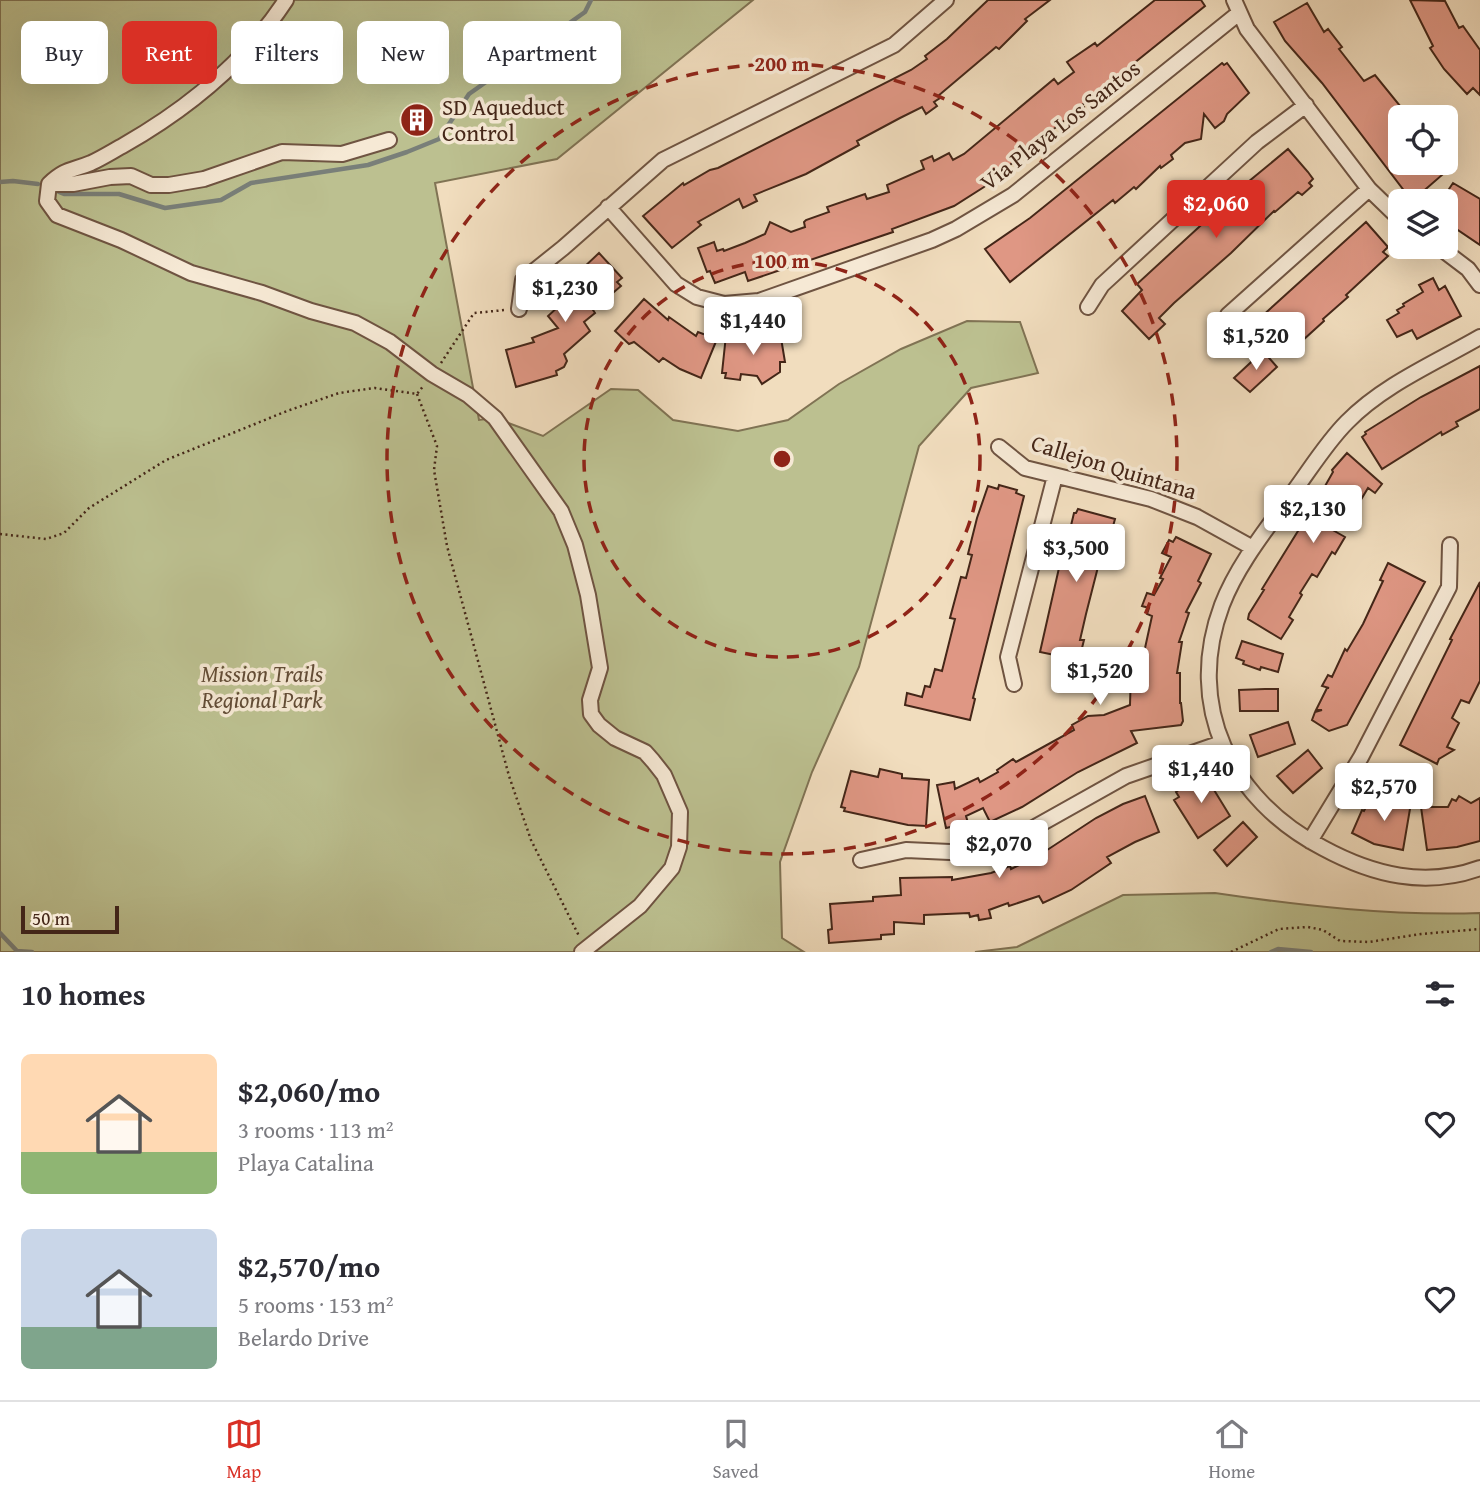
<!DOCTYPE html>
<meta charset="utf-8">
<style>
:root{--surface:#fff;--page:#f2f2f3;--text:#2b2b33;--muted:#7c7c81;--line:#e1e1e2;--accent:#d93025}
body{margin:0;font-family:"Gentium Book Plus",serif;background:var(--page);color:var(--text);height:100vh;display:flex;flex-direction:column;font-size:26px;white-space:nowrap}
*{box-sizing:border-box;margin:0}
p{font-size:23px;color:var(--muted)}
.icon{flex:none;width:38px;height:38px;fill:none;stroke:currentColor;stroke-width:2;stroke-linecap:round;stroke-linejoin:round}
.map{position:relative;height:952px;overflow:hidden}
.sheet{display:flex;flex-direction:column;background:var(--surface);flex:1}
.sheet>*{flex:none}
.hud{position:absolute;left:21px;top:21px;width:700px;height:63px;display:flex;gap:14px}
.tools{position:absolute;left:1388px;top:105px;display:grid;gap:14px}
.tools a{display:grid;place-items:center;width:70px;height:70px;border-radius:10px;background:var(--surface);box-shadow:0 7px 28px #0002;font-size:35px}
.scale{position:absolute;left:21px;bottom:18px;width:98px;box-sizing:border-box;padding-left:7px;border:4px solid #442618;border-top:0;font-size:19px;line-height:24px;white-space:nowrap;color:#442618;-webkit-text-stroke:5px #f6e9d5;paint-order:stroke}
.price{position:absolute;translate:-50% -60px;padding:0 16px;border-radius:7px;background:#fff;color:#222;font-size:23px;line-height:46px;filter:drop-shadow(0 2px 4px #0008)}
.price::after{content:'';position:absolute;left:50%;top:42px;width:21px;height:16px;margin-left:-10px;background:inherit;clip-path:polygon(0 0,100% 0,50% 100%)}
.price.selected{background:var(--accent);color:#fff}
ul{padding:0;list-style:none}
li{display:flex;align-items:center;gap:21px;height:175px;padding:0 21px}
li span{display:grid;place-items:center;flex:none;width:196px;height:140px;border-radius:10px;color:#555}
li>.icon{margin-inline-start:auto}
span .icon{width:84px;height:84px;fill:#fffc;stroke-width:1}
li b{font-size:30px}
h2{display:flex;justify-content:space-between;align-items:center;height:84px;padding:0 21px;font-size:30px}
.pill{padding:0 24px;border-radius:10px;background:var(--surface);box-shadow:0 7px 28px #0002;font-size:24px;line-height:63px}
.pill.selected{background:var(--accent);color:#fff}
.tab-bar{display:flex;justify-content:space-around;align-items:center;height:98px;border-top:2px solid var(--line);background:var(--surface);font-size:19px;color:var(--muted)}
.tab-bar a{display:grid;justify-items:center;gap:4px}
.tab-bar .selected{color:var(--accent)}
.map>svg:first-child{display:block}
</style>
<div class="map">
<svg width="1480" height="952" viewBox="0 0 1480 952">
<rect width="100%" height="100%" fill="#f1ddbe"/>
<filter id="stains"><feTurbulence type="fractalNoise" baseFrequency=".00286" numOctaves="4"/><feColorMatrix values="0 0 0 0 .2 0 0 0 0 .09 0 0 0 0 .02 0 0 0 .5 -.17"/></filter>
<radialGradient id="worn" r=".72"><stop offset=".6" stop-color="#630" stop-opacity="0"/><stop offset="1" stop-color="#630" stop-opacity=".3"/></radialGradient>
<path fill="#bcc090" stroke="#807354" stroke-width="2" d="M0,0H753L557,159L435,183L479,420L495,418L543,436L611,389L638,390L673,420L738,431L788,420L839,384L901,349L967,321L1020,322L1038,373L971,388L919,446L859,667L812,772L780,862L782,938L804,952H0Z
M1215,893C1303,906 1391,916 1480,913V952H975L1017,947L1123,895Z"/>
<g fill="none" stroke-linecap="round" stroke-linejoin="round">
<path stroke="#797f79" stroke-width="4.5" d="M0,182L13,181L38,184
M59,192L64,194H119L165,208L221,200L251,183L368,165L407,152L439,139L469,94L585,12L591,0
M0,933L17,951L32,952
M1271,952L1278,949L1311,952"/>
</g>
<path fill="#df9784" stroke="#442618" stroke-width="2" d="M988,0H1050L1025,19L1027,21L999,49L996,47L938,96L940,98L934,102L937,106L926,114L922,107L900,118L857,141L859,145L806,174L754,195L757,201L743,208L739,199L698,222L701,225L672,248L643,216L683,183L684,185L710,170L718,168L911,70L927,59L925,56L947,39Z
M1155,0H1201L1205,6L1082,105L1084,107L1067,122L1065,120L1030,148L984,187L954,206L892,229L893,232L748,281L745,272L715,283L710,271L707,272L698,248L714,242L717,251L723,249L724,251L745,243L765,234L770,222L791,232L805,227L804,222L806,220L829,212L827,207L865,194L867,199L889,192L887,185L924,169L921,161L932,156L934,161L949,153L953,160L964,154L1054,79L1058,84L1074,72L1067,62L1095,43L1097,46Z
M1410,0L1445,1L1459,28L1463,26L1480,50V95L1473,88L1467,94L1444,69L1430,48L1433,46Z
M1307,3L1324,32L1328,29L1342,47L1339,49L1364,81L1375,75L1409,117H1400V163H1432L1442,175L1412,201L1322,83L1285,41L1274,22Z
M1222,63L1224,65L1227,63L1249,93L1227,114L1224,121L1215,128L1204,114L1201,139L1185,143L1171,155L1173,159L1161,168L1160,166L1136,189L1134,187L1115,203L1113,200L1010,282L985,249L1030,218Z
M1288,149L1308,172L1313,179L1309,183L1312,186L1302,195L1298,192L1275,212L1274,211L1231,253L1174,303L1159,318L1165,324L1149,339L1122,311L1142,290L1137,284L1248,182Z
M1453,183L1480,199V245L1446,222V201H1441Z
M1366,222L1388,247L1383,252L1388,256L1346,295L1348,297L1323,319L1324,321L1292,350L1288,346L1286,348L1260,318Z
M599,253L622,278L617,282L621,286L593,310L595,313L584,322L590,331L564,354L567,361L564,367L556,371L557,375L516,387L506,350L534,342L532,338L558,328L548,316L571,295L563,287Z
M1433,278L1439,290L1445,286L1461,316L1417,339L1412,330L1397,337L1387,320L1399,313L1397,310L1404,306L1403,304L1423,292L1419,285Z
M644,299L668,320L669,317L696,336L698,332L717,339L701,378L680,369L663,358L659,362L634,342L629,344L615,331Z
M780,332L785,362H780V372L762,384L757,376L741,374L740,380L725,378L726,373H722L726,335L758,339V334Z
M1263,351L1277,367L1250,392L1234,378Z
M1480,366V409L1456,422L1458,426L1442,435L1441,432L1382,469L1362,437L1366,434L1365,432L1421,397Z
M1347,453L1382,484L1375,493L1368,488L1353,513L1358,517L1353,525L1331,529L1345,537L1335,554L1332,552L1317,577L1312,574L1300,593L1302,595L1289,617L1293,620L1281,639L1248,619L1249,614L1264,590L1262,589L1316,502L1333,472L1332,470Z
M999,485L1017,490L1016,493L1024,496L973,698L975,699L970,720L905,705L907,693L922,697L925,686L930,687L935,669L942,671L955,619L950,618L961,577L966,578L972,555L968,554L977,518L988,486L998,489Z
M1078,509L1115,519L1109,541L1107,540L1101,564L1099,563L1086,614L1080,640H1084L1079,660L1040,652L1066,537L1068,538L1074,513H1076Z
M1176,537L1211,554L1198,581L1201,583L1186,612L1189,613L1179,642H1182L1177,673H1180V703H1181L1183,721L1181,725L1131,731L1137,743L1078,772L1022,807L990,822L983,808L966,816L968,823L946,828L937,785L954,782L955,789L978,778L980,782L998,772L997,770L1013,759L1016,762L1074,730L1072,725L1088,716L1104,715L1130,705L1131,671H1140L1152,616L1147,614L1149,608L1142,606L1147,593L1154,595L1163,579L1160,578L1171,557L1162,553L1169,540L1173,542Z
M1388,563L1425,582L1347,725L1329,731L1312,720L1315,712L1322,710H1316L1327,688H1329L1322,686L1328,675L1332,677L1345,649L1347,651L1363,624L1383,581L1380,580Z
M1480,582V681L1469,703L1461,700L1452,718L1459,723L1447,747L1454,750L1439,759L1437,764L1400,745L1452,640L1450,639Z
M1242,641L1283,654L1278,672L1261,667L1260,670L1243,664L1244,661L1236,658Z
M1265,689H1278V711H1240L1239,690Z
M1288,722L1295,744L1258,757L1250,735Z
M1308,750L1322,768L1293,793L1277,776Z
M880,769L902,774V778L929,780L926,826L908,825L844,811L845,808L841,807L851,771L878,777Z
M1203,772L1230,816L1198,838L1174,800L1179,797L1176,792Z
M1373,794L1396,805L1397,800L1411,803L1403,850L1374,844L1352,833L1362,810L1364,811Z
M1145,796L1159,832L1135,842L1107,857L1111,863L1071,890L1043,903L1039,896L1009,906L1008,903L989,910L991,918L979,920L978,915L970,917L969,913L924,915V924L894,922V934L881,935V939L829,943L828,930L832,929L830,904L873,901V897L901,895L900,878L952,877V880L991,873L1010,866L1011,869L1038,856L1096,818L1123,804Z
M1459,796L1471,803L1480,798V841L1457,847L1427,850L1421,807H1448L1452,799L1456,801Z
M1243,822L1257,837L1227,866L1214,850Z"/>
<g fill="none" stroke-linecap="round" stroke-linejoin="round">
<g stroke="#6f5442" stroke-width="18">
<path id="minor" d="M286,0C246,61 187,109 124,145C113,151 102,158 91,163C72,171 66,168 49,184L47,201L57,215L121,240L191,273L262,293L311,311L355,323L390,342L432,374L468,395L495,418L561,511L575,545L588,595L600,668L590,700L591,714L599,725L615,738L645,752L653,761L664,775L680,812L679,847L672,868L640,906L582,952
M1234,0L1247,29L1369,189L1400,219
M49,184H73L110,177L131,176L151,185H169L204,179L282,152L342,154L389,140
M608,207L676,284L697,297L724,304L759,301L932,240L956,229L1013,195L1239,13
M1439,247L1468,269L1480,285
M1088,307L1102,285L1257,142L1306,105
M519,309L523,280L563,248L663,160L894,45L946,0
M1480,337C1435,363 1383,385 1347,422C1325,444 1308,473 1289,498C1265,531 1237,566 1222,605C1184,706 1231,800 1323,848C1373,875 1425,888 1480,868
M1219,342L1228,315L1369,189
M999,447L1025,468L1151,499L1197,517L1253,548
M1014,684L1008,657L1055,476
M1310,841L1361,757L1449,587L1450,545
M861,860L906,850L972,853L1003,845L1126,776L1221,743"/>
</g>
<path stroke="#442618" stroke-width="2.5" stroke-dasharray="2 3.5" stroke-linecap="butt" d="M441,363L474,313L505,310
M417,394L437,446L434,470L447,546L509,776L531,840L579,936
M0,534L46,539L64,533L89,508L166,460L287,411L339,393L375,388L417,394L424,385
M1231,952L1279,929L1308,927L1323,930L1340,941L1369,942L1421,934L1480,929"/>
<use href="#minor" stroke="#f6e9d5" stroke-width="14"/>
</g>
<g fill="none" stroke="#8f2418" stroke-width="3.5" stroke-dasharray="12 9">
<circle cx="782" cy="459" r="198"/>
<circle cx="782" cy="459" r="395"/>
</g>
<defs>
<g id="building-disc" transform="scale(1.75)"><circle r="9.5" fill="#8f2418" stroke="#f6e9d5"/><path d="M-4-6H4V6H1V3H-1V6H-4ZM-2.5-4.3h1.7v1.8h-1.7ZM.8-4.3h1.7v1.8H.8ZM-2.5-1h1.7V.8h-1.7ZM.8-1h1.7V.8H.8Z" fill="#fff"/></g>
</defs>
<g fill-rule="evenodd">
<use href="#building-disc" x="417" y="120"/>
</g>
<g text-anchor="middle" stroke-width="7" stroke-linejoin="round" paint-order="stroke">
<g font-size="23" fill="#442618" stroke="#f6e9d5" text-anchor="start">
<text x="442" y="115">SD Aqueduct<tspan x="442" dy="26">Control</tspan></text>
</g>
<g font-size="23" fill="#442618" stroke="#f6e9d5">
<text transform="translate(1060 125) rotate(-38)" y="8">Via Playa Los Santos</text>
<text transform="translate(1114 467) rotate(17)" y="8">Callejon Quintana</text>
</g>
<g font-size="23" font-style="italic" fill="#624c36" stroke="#f6e9d5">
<text x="262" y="682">Mission Trails<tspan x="262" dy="26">Regional Park</tspan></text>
</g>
</g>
<circle cx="782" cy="459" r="10" fill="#8f2418" stroke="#f6e9d5" stroke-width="3.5"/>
<g font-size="21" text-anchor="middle" font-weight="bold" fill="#8f2418" stroke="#f6e9d5" stroke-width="7" stroke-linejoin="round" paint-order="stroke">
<text x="782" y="71">200 m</text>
<text x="782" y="268">100 m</text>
</g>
<rect width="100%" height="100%" filter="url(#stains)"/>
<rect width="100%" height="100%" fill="url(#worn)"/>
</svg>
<div class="tools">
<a><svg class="icon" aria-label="locate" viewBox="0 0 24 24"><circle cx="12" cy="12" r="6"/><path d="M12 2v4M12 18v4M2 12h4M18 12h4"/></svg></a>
<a><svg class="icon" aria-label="layers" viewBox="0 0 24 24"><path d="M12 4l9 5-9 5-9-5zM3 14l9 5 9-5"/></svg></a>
</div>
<div class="scale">50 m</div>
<b class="price selected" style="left:1216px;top:240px">$2,060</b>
<b class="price" style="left:565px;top:324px">$1,230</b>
<b class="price" style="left:753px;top:357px">$1,440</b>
<b class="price" style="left:1256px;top:372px">$1,520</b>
<b class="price" style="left:1313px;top:545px">$2,130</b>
<b class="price" style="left:1076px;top:584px">$3,500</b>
<b class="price" style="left:1100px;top:707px">$1,520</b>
<b class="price" style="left:1201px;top:805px">$1,440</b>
<b class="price" style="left:1384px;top:823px">$2,570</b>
<b class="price" style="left:999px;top:880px">$2,070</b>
<div class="hud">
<a class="pill">Buy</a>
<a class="pill selected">Rent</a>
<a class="pill">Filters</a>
<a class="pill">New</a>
<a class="pill">Apartment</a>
</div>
</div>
<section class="sheet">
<h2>10 homes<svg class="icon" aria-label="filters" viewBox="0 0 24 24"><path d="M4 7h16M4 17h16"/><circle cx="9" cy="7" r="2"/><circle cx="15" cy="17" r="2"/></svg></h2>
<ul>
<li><span style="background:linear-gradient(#ffd9b3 70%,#8fb573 0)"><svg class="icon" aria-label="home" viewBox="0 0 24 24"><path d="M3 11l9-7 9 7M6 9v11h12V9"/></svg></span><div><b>$2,060/mo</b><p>3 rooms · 113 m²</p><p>Playa Catalina</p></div><svg class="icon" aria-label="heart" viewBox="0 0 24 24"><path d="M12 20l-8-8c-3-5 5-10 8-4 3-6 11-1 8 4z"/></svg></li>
<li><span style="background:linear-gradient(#c9d6e8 70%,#7fa58c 0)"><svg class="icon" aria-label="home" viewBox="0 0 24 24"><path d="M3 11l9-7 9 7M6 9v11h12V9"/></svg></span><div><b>$2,570/mo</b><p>5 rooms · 153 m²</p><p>Belardo Drive</p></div><svg class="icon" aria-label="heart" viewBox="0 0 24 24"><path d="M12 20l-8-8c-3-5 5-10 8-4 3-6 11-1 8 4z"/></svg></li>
</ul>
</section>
<nav class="tab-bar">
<a class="selected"><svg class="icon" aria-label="map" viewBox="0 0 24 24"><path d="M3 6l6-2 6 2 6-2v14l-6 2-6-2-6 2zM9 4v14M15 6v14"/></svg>Map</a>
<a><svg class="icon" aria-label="saved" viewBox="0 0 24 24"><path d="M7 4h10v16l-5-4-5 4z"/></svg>Saved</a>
<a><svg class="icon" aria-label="home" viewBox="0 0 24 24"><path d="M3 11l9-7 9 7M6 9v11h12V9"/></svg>Home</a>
</nav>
